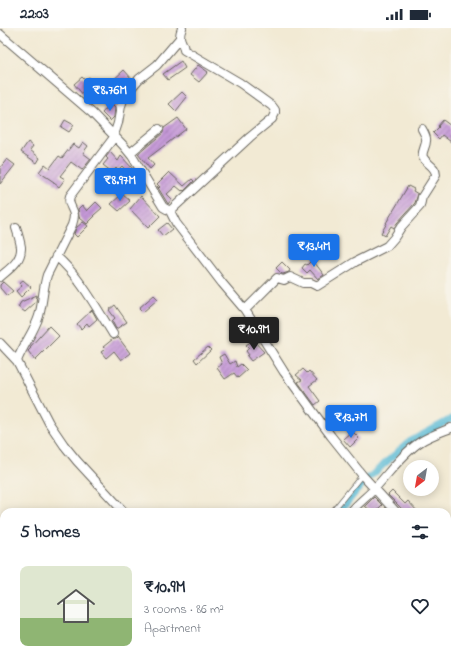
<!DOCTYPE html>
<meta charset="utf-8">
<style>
:root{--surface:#fff;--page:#f2f2f3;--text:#1f2937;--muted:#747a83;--line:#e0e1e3;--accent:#1a73e8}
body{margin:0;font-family:"Indie Flower",sans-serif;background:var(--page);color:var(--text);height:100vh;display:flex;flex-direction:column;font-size:15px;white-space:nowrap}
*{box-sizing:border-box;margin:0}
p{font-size:13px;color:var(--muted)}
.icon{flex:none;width:22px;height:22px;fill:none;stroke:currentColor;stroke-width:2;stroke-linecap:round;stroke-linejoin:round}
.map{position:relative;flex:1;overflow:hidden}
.panel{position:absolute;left:0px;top:480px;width:451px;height:156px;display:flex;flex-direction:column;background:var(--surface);border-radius:12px 12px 0 0;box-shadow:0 2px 10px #0003}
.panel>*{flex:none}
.needle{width:26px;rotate:211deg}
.tools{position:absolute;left:403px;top:432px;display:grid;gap:8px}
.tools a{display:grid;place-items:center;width:36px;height:36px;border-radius:50%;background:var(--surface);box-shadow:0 2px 10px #0003;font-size:20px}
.price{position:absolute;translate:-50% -34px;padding:0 9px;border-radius:4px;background:var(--accent);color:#fff;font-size:13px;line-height:26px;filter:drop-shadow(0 1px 2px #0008)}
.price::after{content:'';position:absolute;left:50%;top:24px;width:12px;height:9px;margin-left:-6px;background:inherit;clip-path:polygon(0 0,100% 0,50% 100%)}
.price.active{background:#222;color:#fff}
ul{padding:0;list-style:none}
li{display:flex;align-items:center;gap:12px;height:100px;padding:0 20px}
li+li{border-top:1px solid var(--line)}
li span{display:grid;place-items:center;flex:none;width:112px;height:80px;border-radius:8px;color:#555}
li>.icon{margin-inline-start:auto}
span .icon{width:48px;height:48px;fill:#fffc;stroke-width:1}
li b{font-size:17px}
h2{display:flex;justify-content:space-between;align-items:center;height:48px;padding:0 20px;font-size:17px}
.status{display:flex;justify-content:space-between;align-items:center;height:28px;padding:0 20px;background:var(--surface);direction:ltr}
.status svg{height:11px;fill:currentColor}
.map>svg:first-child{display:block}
</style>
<div class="status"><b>22:03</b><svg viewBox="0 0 49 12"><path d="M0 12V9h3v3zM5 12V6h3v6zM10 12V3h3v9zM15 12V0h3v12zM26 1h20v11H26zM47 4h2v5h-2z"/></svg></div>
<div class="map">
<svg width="451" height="636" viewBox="0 0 451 636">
<defs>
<pattern id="building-hatch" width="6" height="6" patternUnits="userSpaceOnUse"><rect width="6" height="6" fill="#c598d7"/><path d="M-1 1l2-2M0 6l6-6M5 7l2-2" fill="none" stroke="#9f7bae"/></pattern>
</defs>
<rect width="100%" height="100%" fill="#f7f3e8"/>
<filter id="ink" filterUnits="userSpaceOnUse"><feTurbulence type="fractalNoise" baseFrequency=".025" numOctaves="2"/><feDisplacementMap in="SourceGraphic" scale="8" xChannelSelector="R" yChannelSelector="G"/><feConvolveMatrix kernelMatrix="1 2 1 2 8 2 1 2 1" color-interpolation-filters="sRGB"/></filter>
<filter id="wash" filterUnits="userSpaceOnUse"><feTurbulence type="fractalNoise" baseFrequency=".012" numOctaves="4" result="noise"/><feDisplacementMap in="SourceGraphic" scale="16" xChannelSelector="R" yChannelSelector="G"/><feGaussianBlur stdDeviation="0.9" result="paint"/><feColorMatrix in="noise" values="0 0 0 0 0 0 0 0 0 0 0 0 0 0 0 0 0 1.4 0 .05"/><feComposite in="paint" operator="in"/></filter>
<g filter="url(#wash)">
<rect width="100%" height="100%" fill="#f2ead4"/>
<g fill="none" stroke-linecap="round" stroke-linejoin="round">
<path stroke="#58bad6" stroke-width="7" d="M339,484L364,454L409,414L451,391
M215,636L218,632"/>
</g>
<g id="blocks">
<path fill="url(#building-hatch)" d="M181,33L185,40L168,52L163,46Z
M198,37L208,44L199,54L190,47Z
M124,42L132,51L119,64L111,54Z
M82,49L85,52L89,49L97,57L84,68L74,56Z
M182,64L187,69L176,83L169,76Z
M111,75L115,79L114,89L110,93L102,85Z
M178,90L186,101L148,130L154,137L150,141L138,126L163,105L164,100Z
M65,92L74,97L69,104L61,99Z
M443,92L451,98V114L442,107L439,111L433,105L439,99L438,98Z
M28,114L33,118L30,122L40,130L37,135L21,124Z
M83,114L88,118L83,125L91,131L82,142L71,134L60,148L65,151L59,159L54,155V154L39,144L45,136L50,140L59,128L62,130L73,116L79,120Z
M110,124L118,133L121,128L133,141L130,143L137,147L140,151L138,154L133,151V150L122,138L118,142L116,140L112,144L103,137L108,131L106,129Z
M7,131L15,137L0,156V140Z
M169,144L184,158L192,151L194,153L184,163L183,162L182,163L176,158L167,166L172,171L168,176L157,158L159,160L160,159L157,156Z
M408,158L414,161L413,163L418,166L415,175L397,195L394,200L391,198L385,208L381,205L387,195H386L398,175Z
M122,166L130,173L119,183L111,176Z
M141,168L160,188L148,200L130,181Z
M96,174L102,180L94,187L95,188L87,196L79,189L78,181L82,177L87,183Z
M83,194L88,198L77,209L74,206L76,200Z
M167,195L172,201L163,208L158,202Z
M317,227L320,230L315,235L324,247L318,251L310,242L307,245L302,240L305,236L307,237Z
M282,234L290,242L289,244L283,246H282L276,240Z
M23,252L31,259L21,269L16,263L22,258L19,255Z
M3,254L13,263L7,268L0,260V257Z
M37,267L36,274L25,284L18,279L21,274Z
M154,267L158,271L143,284L139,280Z
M115,277L127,294L116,301L112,293L115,290L109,282Z
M92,282L97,291L89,298L87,295L81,301L77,296Z
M49,298L59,308L35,332L28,323L31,320L30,319Z
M118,309L130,325L121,332L114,323L106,330L101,324L105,321L103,319L113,311H116Z
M253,312L264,324L251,333L247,328L249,327L246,323L249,320L246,317Z
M208,319L211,322L197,335L194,331Z
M224,326L230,336L235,333L237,339L241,336L247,342L238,350L234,345L225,351L217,340L222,336L219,329Z
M303,341L307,345L309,343L317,352L309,358L320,373L315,377L298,354L302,352L296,347Z
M352,403L359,410L350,419L343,411Z
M392,463L405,476L408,473L418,484H405L388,467Z
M374,469L382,477L375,484H372L365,478Z"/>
</g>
</g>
<g filter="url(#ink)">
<use href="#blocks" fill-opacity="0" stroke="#67645c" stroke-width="1"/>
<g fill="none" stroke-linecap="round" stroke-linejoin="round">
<g stroke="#67645c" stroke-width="5.5">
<path id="lane" d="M332,484L362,447"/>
</g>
<g stroke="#67645c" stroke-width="10">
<path id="street" d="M0,6L92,85L123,117L132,128L163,179L170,183L176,195L222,255L245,282L284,344L331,408L363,448L396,484
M114,107L118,95L121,78L123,72L126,66L139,51L157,37L180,10
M115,108L70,168C67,177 73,179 74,187C74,191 73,194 72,197L47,247C43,260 43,274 39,288C34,304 23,317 17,333L49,395L64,417L77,433L124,484
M130,125L159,101
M170,183L250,109L272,91L275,85V82L272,78L240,55L184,22C183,12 177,13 182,0
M56,228C80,249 96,279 113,306
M0,249C9,241 22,233 21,219C20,213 18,206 16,200
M245,282L277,250L284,252L290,249L303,255H311L317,258L355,234L387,218L394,210L401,199L420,178L422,169L436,147C436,138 426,136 423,129C421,124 426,119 426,113C427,109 424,105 422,101
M0,315L17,333
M351,484C358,475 367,469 375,460C389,445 402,426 420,414C429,408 441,404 451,400
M447,538L451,544
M0,620L4,627
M7,632L9,636
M69,632L72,636
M85,636L88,634L90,632
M224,636L227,632"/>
</g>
<use href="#lane" stroke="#fff" stroke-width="4"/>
<use href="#street" stroke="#fff" stroke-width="8"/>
</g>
</g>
</svg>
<div class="tools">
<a><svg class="needle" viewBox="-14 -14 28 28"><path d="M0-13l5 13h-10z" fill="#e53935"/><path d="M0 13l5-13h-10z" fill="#747a83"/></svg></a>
</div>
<b class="price" style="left:110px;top:84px">₹8.76M</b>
<b class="price" style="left:120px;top:174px">₹8.97M</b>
<b class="price" style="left:314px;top:240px">₹13.4M</b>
<b class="price active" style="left:254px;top:323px">₹10.9M</b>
<b class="price" style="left:351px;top:411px">₹13.7M</b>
<section class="panel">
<h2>5 homes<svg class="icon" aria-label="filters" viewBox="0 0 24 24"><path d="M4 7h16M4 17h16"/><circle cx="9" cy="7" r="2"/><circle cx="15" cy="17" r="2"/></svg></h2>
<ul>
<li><span style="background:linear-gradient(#dfe7d0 65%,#8fb573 0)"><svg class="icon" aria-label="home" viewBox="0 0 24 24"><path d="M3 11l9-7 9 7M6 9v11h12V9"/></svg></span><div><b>₹10.9M</b><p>3 rooms · 86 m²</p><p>Apartment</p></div><svg class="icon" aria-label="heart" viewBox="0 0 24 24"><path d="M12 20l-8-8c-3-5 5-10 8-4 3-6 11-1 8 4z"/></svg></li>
</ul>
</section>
</div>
